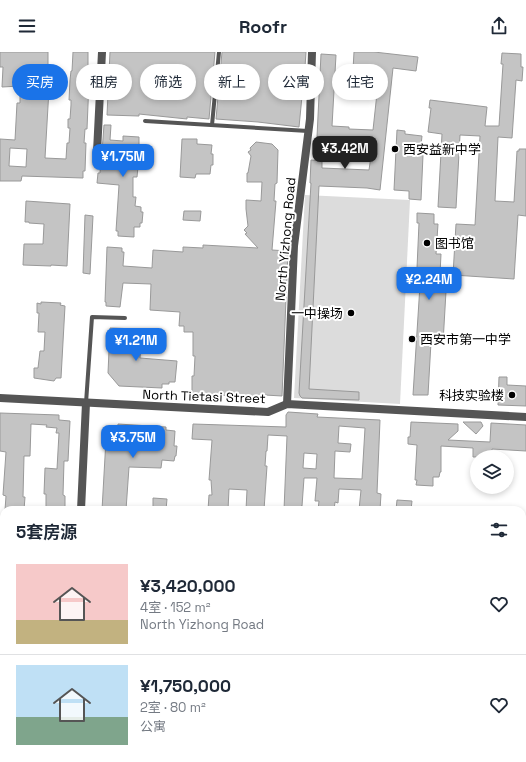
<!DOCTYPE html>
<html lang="zh">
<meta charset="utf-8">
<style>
:root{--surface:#fff;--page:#f2f2f3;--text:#1f2937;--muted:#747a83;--line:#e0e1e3;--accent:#1a73e8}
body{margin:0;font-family:"Space Grotesk","Noto Sans SC",sans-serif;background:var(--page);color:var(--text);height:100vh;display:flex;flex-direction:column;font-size:15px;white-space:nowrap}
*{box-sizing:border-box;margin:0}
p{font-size:13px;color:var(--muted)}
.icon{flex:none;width:22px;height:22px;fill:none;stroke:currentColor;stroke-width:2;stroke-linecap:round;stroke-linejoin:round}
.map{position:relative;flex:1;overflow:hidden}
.drawer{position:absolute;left:0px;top:454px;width:526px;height:256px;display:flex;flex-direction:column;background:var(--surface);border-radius:12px 12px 0 0;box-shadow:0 2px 6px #0003}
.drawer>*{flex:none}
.guide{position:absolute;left:12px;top:12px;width:502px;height:36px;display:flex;gap:8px}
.fabs{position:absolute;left:470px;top:398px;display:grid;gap:8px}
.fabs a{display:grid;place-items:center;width:44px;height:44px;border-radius:50%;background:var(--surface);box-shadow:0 2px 6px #0003;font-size:20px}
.price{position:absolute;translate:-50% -34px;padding:0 9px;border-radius:8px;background:var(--accent);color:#fff;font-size:13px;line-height:26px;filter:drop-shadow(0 1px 2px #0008)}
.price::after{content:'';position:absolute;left:50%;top:24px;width:12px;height:9px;margin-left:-6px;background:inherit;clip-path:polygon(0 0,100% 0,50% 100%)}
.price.selected{background:#222;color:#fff}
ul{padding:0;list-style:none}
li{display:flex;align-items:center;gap:12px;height:100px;padding:0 16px}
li+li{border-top:1px solid var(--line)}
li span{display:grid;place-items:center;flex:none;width:112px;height:80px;border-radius:0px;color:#555}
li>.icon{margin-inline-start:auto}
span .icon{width:48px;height:48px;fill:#fffc;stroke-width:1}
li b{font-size:17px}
h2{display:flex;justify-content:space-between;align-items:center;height:48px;padding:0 16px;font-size:17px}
.chip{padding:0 14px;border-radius:18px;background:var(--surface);box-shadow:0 2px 6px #0003;font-size:14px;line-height:36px}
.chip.selected{background:var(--accent);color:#fff}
header{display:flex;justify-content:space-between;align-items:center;height:52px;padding:0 16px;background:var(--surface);font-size:18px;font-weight:600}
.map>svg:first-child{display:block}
</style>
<header><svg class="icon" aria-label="menu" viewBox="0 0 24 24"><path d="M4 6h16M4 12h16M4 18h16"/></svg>Roofr<svg class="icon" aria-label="share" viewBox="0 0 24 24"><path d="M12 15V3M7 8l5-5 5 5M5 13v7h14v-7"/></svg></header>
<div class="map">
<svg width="526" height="710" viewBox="0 0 526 710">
<rect width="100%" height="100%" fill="#fff"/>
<path fill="#dcdcdc" d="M305,143L410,148L400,352L294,346Z"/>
<path fill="#c4c4c4" stroke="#999" fill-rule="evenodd" d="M0,0H48V14H50L49,23H47V37H49L45,106L66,107L67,91H69L70,76H68V67H70L71,53V48H69L70,28L71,19H72L73,0H88V20H89V29L87,77H85L84,91H86L85,119H83V126L22,124L21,129H0V87L15,88L17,51H20V34L2,35L3,15H0ZM10,96L27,97L26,115L9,114Z
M110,0H215L209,67L187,65V67L139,62V64L107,63Z
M222,0H306L305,15L303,14L300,34H303L299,75L258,70L216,67Z
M354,0H374L418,5L416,19L393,16L380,138L367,136L319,134L309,337L359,340V348L302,346L300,344L299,341L311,131H310L311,108L322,109V116L369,118L371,104H369V100L319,99L320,85H317L321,2L336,3L332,74L349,75V77L373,78L377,41H365V36H352Z
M502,1L521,2V15H523L522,29L516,28L512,86L498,85L495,149L514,150L517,99H519V97H526V164L518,163L514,227L453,223L456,172L475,173L480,84L460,83L456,156L438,155L442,82L428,80L431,56H429L430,48L487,55L485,74H499L503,12H501Z
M104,73H111L110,88L123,89V84L139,85V95H145L144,100H146V111H144L143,115H138L137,125H133V145H136L135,154L141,155V160H143L142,171H140V175H134V185L118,184V179H116L119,133L97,131L98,121H100L101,104L102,100Z
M397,78L405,79V82L422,84L420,103H423L421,148L409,147V139L394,138Z
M182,87H197V92L212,93L211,102H213V113H211L210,122H196L195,126L180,125Z
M256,90L272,92L278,98L277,131L275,132L274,149H276L272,198L288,199L282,344L265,343V345L192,342V324H194L195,304H193V280H184V274H179L180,260L150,258L151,232L123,231L120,255L106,254V250H105L107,195L122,196V200H124L123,214L152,216L153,198L183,200V195L203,196V193L258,196L245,182L247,181L244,178L248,174L246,157V148L261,149L262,130H247V121H248L251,104L248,100L251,98L250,96Z
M26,149L70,152L67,214L51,213V214L23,213L24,192H43L44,172L29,171V170H25Z
M184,159H201L200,169L183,168Z
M417,161L434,162V172H438L436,202H441L440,222H447L443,291L431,290L428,343H413L421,217L417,216L419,171H417Z
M85,163L93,164L90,222L83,221Z
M41,250L61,251L60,253L65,254L61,326H56L54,329L34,326V316H38L40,299H44L45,280H38L39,261H37V251L41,252Z
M110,276L138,277V286H141L140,306L177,309L175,330H169V332H162V336L119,334L108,321Z
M499,325H507V333L526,334V354L498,353Z
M288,360L318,362L317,365L380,368L377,441L381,442L380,458H359L361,438L339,437L338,451L335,450L334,458H318L319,449H315L317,426H304L302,454H301V458H284L287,384L268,383L267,399H266L265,414H267L264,458H246L247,438L229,437L228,458H208L209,443H212L211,428H209L212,388L192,387L193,372L286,375V363ZM339,374L365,376L362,427L334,426L335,399L350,400L351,392L338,391ZM304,401L317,402L316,417L303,416Z
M0,361L59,363V368L70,369L68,409H64L63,443L65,444V458H46V442H44L45,416L57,417L59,381H56L57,376L46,375L47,373L31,372L30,404H24L23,445H25L24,458H5L6,444L3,443L6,400L0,399Z
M411,370L458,372V379L448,388L490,390L491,371L526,373V399L492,397V402H489L488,405H473V396L441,394V420H440L439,425H433V434L416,433L417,428H415L417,393L408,392V385H410Z
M463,370H481L483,374L476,382Z
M118,372L166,375V378L175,379L174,394H177L176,404H175L174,409L162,408L161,416L129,415L126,458H102L106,387H117Z
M153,446L167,447L166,458H153Z
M397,448L412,449L411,458H396Z"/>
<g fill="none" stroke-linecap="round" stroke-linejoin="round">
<path stroke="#555" stroke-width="4" d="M145,69L308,79
M212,73L219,0
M86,351L92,265L125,266"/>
<path stroke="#555" stroke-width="8" d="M97,100L102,0
M81,458L86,351
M80,710L81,706"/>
<path stroke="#555" stroke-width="8" d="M0,346L268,360L287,352L526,365
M287,352L294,194L310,67L312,0"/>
</g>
<g fill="#000" stroke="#fff" stroke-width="1.5">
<circle cx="395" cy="97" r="4"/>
<circle cx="427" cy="191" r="4"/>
<circle cx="351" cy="261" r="4"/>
<circle cx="412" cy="287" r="4"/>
<circle cx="512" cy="343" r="4"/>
</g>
<g text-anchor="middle" stroke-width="4" stroke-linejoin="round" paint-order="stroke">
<g font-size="13" fill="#000" stroke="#fff" text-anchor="start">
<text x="403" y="102">西安益新中学</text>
<text x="435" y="196">图书馆</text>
<text x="343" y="266" text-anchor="end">一中操场</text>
<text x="420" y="292">西安市第一中学</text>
<text x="504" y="348" text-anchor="end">科技实验楼</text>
</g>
<g font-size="13" fill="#000" stroke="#fff">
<text transform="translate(285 187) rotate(-85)" y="5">North Yizhong Road</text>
<text transform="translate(204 344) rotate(2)" y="5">North Tietasi Street</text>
</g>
</g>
</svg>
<div class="fabs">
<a><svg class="icon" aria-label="layers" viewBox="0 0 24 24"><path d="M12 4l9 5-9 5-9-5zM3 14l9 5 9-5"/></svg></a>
</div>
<b class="price selected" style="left:345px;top:118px">¥3.42M</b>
<b class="price" style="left:123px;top:126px">¥1.75M</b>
<b class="price" style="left:429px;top:249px">¥2.24M</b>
<b class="price" style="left:136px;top:310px">¥1.21M</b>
<b class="price" style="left:133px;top:407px">¥3.75M</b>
<div class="guide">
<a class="chip selected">买房</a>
<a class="chip">租房</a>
<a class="chip">筛选</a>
<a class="chip">新上</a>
<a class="chip">公寓</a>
<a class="chip">住宅</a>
</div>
<section class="drawer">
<h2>5套房源<svg class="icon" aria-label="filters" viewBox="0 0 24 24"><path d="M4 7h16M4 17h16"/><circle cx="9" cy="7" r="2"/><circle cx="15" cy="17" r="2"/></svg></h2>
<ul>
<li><span style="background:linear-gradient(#f6c9c9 70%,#c2b280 0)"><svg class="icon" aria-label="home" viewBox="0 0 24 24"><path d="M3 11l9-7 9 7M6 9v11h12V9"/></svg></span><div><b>¥3,420,000</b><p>4室 · 152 m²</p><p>North Yizhong Road</p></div><svg class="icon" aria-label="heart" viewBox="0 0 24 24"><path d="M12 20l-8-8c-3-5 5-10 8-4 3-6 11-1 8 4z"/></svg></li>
<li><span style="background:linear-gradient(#bfe0f5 65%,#7fa58c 0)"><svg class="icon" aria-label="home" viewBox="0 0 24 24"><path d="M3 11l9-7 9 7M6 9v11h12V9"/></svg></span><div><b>¥1,750,000</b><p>2室 · 80 m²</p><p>公寓</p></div><svg class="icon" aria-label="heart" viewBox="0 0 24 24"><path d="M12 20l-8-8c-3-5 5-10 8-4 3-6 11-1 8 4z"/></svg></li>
</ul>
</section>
</div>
